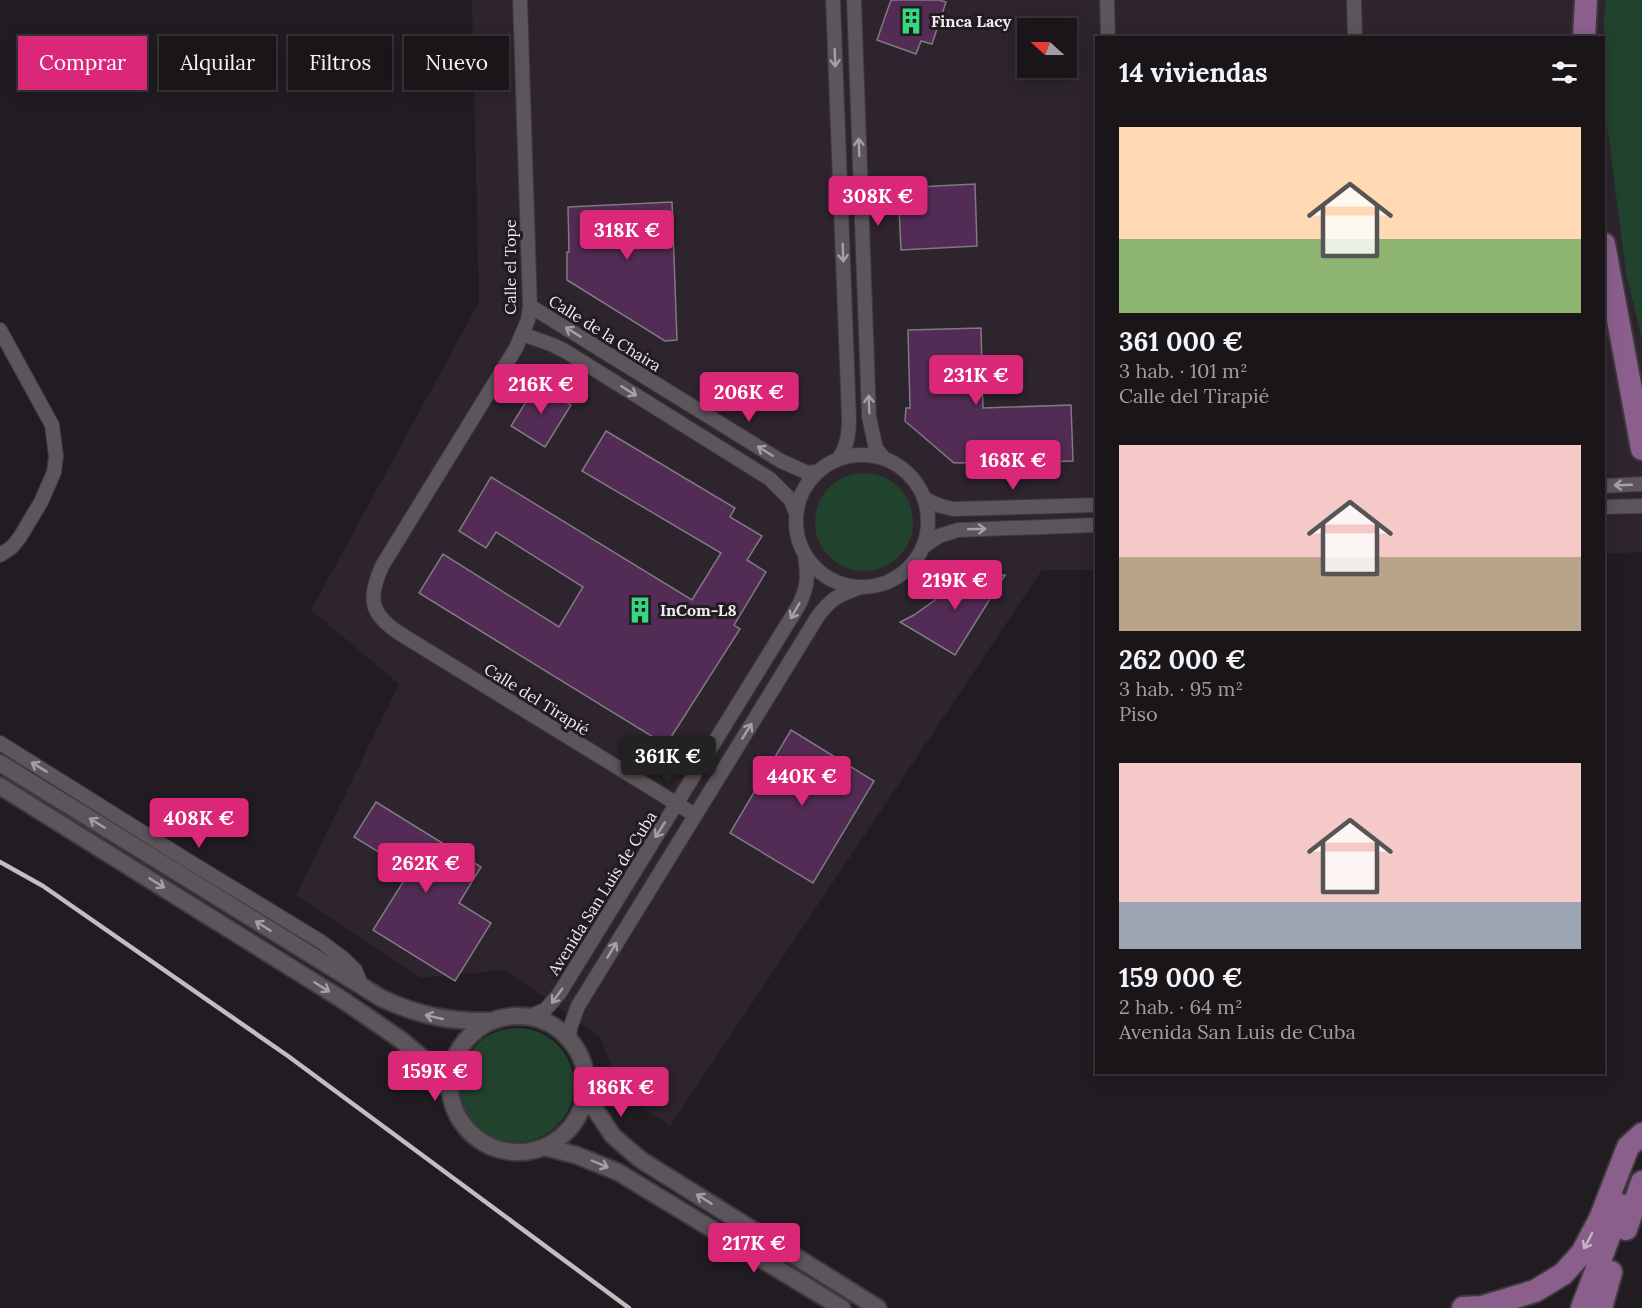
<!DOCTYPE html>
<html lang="es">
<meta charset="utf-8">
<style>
:root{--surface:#191519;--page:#262226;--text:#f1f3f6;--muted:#9f9fa2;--line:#373438;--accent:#db2777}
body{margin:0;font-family:Lora,serif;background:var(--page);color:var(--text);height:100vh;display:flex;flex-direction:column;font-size:22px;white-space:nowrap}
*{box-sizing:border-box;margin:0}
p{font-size:20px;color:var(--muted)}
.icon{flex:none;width:33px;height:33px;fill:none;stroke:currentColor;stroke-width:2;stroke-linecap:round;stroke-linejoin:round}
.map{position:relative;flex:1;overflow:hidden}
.side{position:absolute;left:1095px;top:36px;width:510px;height:1038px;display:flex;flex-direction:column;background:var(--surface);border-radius:0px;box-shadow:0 3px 15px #0003,0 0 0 2px var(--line)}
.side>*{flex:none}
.hud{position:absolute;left:18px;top:36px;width:570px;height:54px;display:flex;gap:12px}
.needle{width:39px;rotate:291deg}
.fabs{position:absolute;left:1017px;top:18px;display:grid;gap:12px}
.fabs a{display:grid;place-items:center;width:60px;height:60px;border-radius:0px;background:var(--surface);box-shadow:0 3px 15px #0003,0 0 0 2px var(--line);font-size:30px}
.price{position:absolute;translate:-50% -51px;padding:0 14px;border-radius:6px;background:var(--accent);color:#fff;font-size:20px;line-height:39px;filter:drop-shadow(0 2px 3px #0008)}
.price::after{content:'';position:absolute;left:50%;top:36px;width:18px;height:14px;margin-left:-9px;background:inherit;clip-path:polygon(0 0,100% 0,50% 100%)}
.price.active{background:#222;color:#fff}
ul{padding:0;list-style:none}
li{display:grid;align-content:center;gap:12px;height:318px;padding:0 24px}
li span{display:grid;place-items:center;height:186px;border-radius:0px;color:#555}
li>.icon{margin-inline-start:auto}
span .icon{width:108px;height:108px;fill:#fffc;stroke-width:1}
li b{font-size:26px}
h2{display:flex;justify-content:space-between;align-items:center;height:72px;padding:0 24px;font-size:26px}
.chip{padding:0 21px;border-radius:0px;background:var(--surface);box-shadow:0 3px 15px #0003,0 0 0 2px var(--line);font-size:21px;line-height:54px}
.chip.active{background:var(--accent);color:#fff}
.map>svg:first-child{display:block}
</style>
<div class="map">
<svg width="1642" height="1308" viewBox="0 0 1642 1308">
<rect width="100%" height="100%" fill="#211c21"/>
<path fill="#2d242d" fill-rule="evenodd" d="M472,0H1642V552L1604,554V38H1096V570H1042L670,1126L621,1094L600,1037L505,970L420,978L296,895L399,684L311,610L479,302ZM1028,28H1066V68H1028Z"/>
<path fill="#21432d" d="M1606,0H1642V339L1626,273L1605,108L1604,21Z
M815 522a49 49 0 1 1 98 0a49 49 0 1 1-98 0Z
M460 1085a57 57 0 1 1 114 0a57 57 0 1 1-114 0Z"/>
<path fill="#532c56" stroke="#7f7980" stroke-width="1.5" d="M891,0H939L946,2L932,44L921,41L916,54L877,40Z
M975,184L977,246L901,250L898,188Z
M672,202L677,340L665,341L567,280V252H569L568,207Z
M981,328L983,408L1071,405L1073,461L1003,463V462L954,463L905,421L906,408H910L908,330Z
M537,384L571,405L545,447L511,426Z
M606,431L735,508L730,517L762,536L747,560L766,572L734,625L740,629L666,745L419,593L443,554L559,627L583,587L496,532L486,548L459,531L491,477L692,600L721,553L582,471Z
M1005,575L955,655L900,622L914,615L935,600L952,577Z
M791,730L874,781L813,883L730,833Z
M376,802L481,867L459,903L491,923L455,981L373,930L410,871L354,837Z"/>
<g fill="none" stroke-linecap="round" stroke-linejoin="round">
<g stroke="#3d393d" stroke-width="16">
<path id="minor" d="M520,0L530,306L528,320L516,348L382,566C368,598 369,613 399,633L695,815
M833,0L849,418C849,434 847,446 839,459
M854,0L869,417L876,449L885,459
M1107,0L1108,38
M1354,0L1355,38
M530,306L781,461L808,473L818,471
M0,330L52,425L56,456L54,472L41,502L20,537L12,547L0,555
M522,334L553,345L565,351L770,479L791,500L796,513
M796 521a66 66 0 1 1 132 0a66 66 0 1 1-132 0Z
M1604,486L1642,484
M924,499L941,506L953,509L1096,505
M1604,507L1642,506
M923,547L939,536L958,530L1096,525
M0,743L190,862L320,941L344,959L355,970L362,987
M528,1017L545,1010L559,994L799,605C808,586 808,577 805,555
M569,1040L570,1028L578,1006L818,616C832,598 837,596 858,588"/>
</g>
<g stroke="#3d393d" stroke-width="20">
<path id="tertiary" d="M0,763L381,998C419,1016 451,1022 492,1021
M0,786L343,1000L401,1040L438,1071L451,1093
M450 1084a68 68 0 1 1 136 0a68 68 0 1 1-136 0Z
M586,1086L593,1106L613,1136L641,1160L878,1308
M544,1147L576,1155L618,1172L842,1308"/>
</g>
<g stroke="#3d393d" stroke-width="26">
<path id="primary" d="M1584,38L1586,0
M1604,244L1642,449
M1626,1229L1642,1182
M1463,1308L1482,1307L1535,1291L1563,1274L1582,1253L1600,1219L1628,1147L1642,1134
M1582,1308L1621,1205
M1601,1308L1611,1272"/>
</g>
<use href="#minor" stroke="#5c555c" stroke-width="14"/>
<use href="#tertiary" stroke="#5c555c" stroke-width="16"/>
<use href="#primary" stroke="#8a5f8c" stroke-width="22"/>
<path stroke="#c1bdc1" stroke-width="4.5" d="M0,862L43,886L288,1056L629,1308"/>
</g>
<defs><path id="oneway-shaft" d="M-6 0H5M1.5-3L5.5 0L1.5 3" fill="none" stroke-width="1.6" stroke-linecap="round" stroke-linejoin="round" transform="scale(1.5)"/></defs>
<g stroke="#a6a0a6">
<use href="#oneway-shaft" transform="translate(835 58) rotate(88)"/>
<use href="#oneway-shaft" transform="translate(859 147) rotate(-92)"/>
<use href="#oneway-shaft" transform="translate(843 253) rotate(88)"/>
<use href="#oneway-shaft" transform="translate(573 332) rotate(-148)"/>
<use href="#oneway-shaft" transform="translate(629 391) rotate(32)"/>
<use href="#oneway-shaft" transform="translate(869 404) rotate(-92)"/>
<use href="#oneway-shaft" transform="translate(765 451) rotate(-148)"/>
<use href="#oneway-shaft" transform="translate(1623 485) rotate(178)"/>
<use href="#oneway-shaft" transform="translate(977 529) rotate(-2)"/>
<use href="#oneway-shaft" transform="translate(795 611) rotate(120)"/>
<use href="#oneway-shaft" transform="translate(747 731) rotate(-58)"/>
<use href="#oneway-shaft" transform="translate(39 767) rotate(-149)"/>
<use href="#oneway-shaft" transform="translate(97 823) rotate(-148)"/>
<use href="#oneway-shaft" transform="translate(660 830) rotate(122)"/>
<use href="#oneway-shaft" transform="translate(157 883) rotate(32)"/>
<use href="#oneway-shaft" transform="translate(263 926) rotate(-148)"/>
<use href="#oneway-shaft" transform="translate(612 950) rotate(-59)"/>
<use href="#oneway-shaft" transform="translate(322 987) rotate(32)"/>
<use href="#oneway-shaft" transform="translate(557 996) rotate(126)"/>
<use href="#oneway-shaft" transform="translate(434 1017) rotate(-167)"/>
<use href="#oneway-shaft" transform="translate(600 1164) rotate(23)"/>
<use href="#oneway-shaft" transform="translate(704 1199) rotate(-148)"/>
</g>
<use stroke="#c7b3c7" href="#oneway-shaft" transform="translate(1588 1241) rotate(118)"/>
<defs>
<g id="building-bare" transform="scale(2.07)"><path d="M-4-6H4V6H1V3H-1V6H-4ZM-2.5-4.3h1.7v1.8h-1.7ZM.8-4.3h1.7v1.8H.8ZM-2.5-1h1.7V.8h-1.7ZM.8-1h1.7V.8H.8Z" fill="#36d880" stroke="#211c21" stroke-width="2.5" paint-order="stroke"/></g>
</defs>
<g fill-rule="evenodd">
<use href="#building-bare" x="911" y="21"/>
<use href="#building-bare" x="640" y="610"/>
</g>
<g text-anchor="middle" stroke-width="6" stroke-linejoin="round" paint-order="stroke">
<g font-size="16" font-weight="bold" fill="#efebef" stroke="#211c21" text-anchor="start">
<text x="931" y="27">Finca Lacy</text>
<text x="660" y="616">InCom-L8</text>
</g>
<g font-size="16" fill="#efebef" stroke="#211c21">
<text transform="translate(510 267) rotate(-90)" y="6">Calle el Tope</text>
<text transform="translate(605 333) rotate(32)" y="6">Calle de la Chaira</text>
<text transform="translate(537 699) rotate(32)" y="6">Calle del Tirapié</text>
<text transform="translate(602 893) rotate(-58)" y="6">Avenida San Luis de Cuba</text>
</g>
</g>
</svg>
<div class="fabs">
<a><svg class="needle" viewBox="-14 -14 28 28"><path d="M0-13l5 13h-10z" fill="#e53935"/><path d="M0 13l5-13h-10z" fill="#9f9fa2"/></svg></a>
</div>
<b class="price" style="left:878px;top:227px">308K €</b>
<b class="price" style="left:627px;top:261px">318K €</b>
<b class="price" style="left:976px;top:406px">231K €</b>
<b class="price" style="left:541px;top:415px">216K €</b>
<b class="price" style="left:749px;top:423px">206K €</b>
<b class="price" style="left:1013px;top:491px">168K €</b>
<b class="price" style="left:955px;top:611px">219K €</b>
<b class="price active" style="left:668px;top:787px">361K €</b>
<b class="price" style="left:802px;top:807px">440K €</b>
<b class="price" style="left:199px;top:849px">408K €</b>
<b class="price" style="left:426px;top:894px">262K €</b>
<b class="price" style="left:435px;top:1102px">159K €</b>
<b class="price" style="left:621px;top:1118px">186K €</b>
<b class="price" style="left:754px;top:1274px">217K €</b>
<div class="hud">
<a class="chip active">Comprar</a>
<a class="chip">Alquilar</a>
<a class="chip">Filtros</a>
<a class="chip">Nuevo</a>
</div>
<section class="side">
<h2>14 viviendas<svg class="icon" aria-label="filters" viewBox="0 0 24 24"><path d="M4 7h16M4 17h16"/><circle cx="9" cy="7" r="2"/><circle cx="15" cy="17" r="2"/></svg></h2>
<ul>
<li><span style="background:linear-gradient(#ffd9b3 60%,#8fb573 0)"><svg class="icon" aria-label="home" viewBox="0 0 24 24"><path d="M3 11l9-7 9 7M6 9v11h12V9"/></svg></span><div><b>361 000 €</b><p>3 hab. · 101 m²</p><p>Calle del Tirapié</p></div></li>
<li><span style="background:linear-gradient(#f6c9c9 60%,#b9a48a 0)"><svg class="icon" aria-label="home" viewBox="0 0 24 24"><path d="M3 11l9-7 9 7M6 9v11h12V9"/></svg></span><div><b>262 000 €</b><p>3 hab. · 95 m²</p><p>Piso</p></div></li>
<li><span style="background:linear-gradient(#f6c9c9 75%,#9aa5b1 0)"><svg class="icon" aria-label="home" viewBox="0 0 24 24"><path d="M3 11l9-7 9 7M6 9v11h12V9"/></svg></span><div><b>159 000 €</b><p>2 hab. · 64 m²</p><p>Avenida San Luis de Cuba</p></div></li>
</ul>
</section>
</div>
